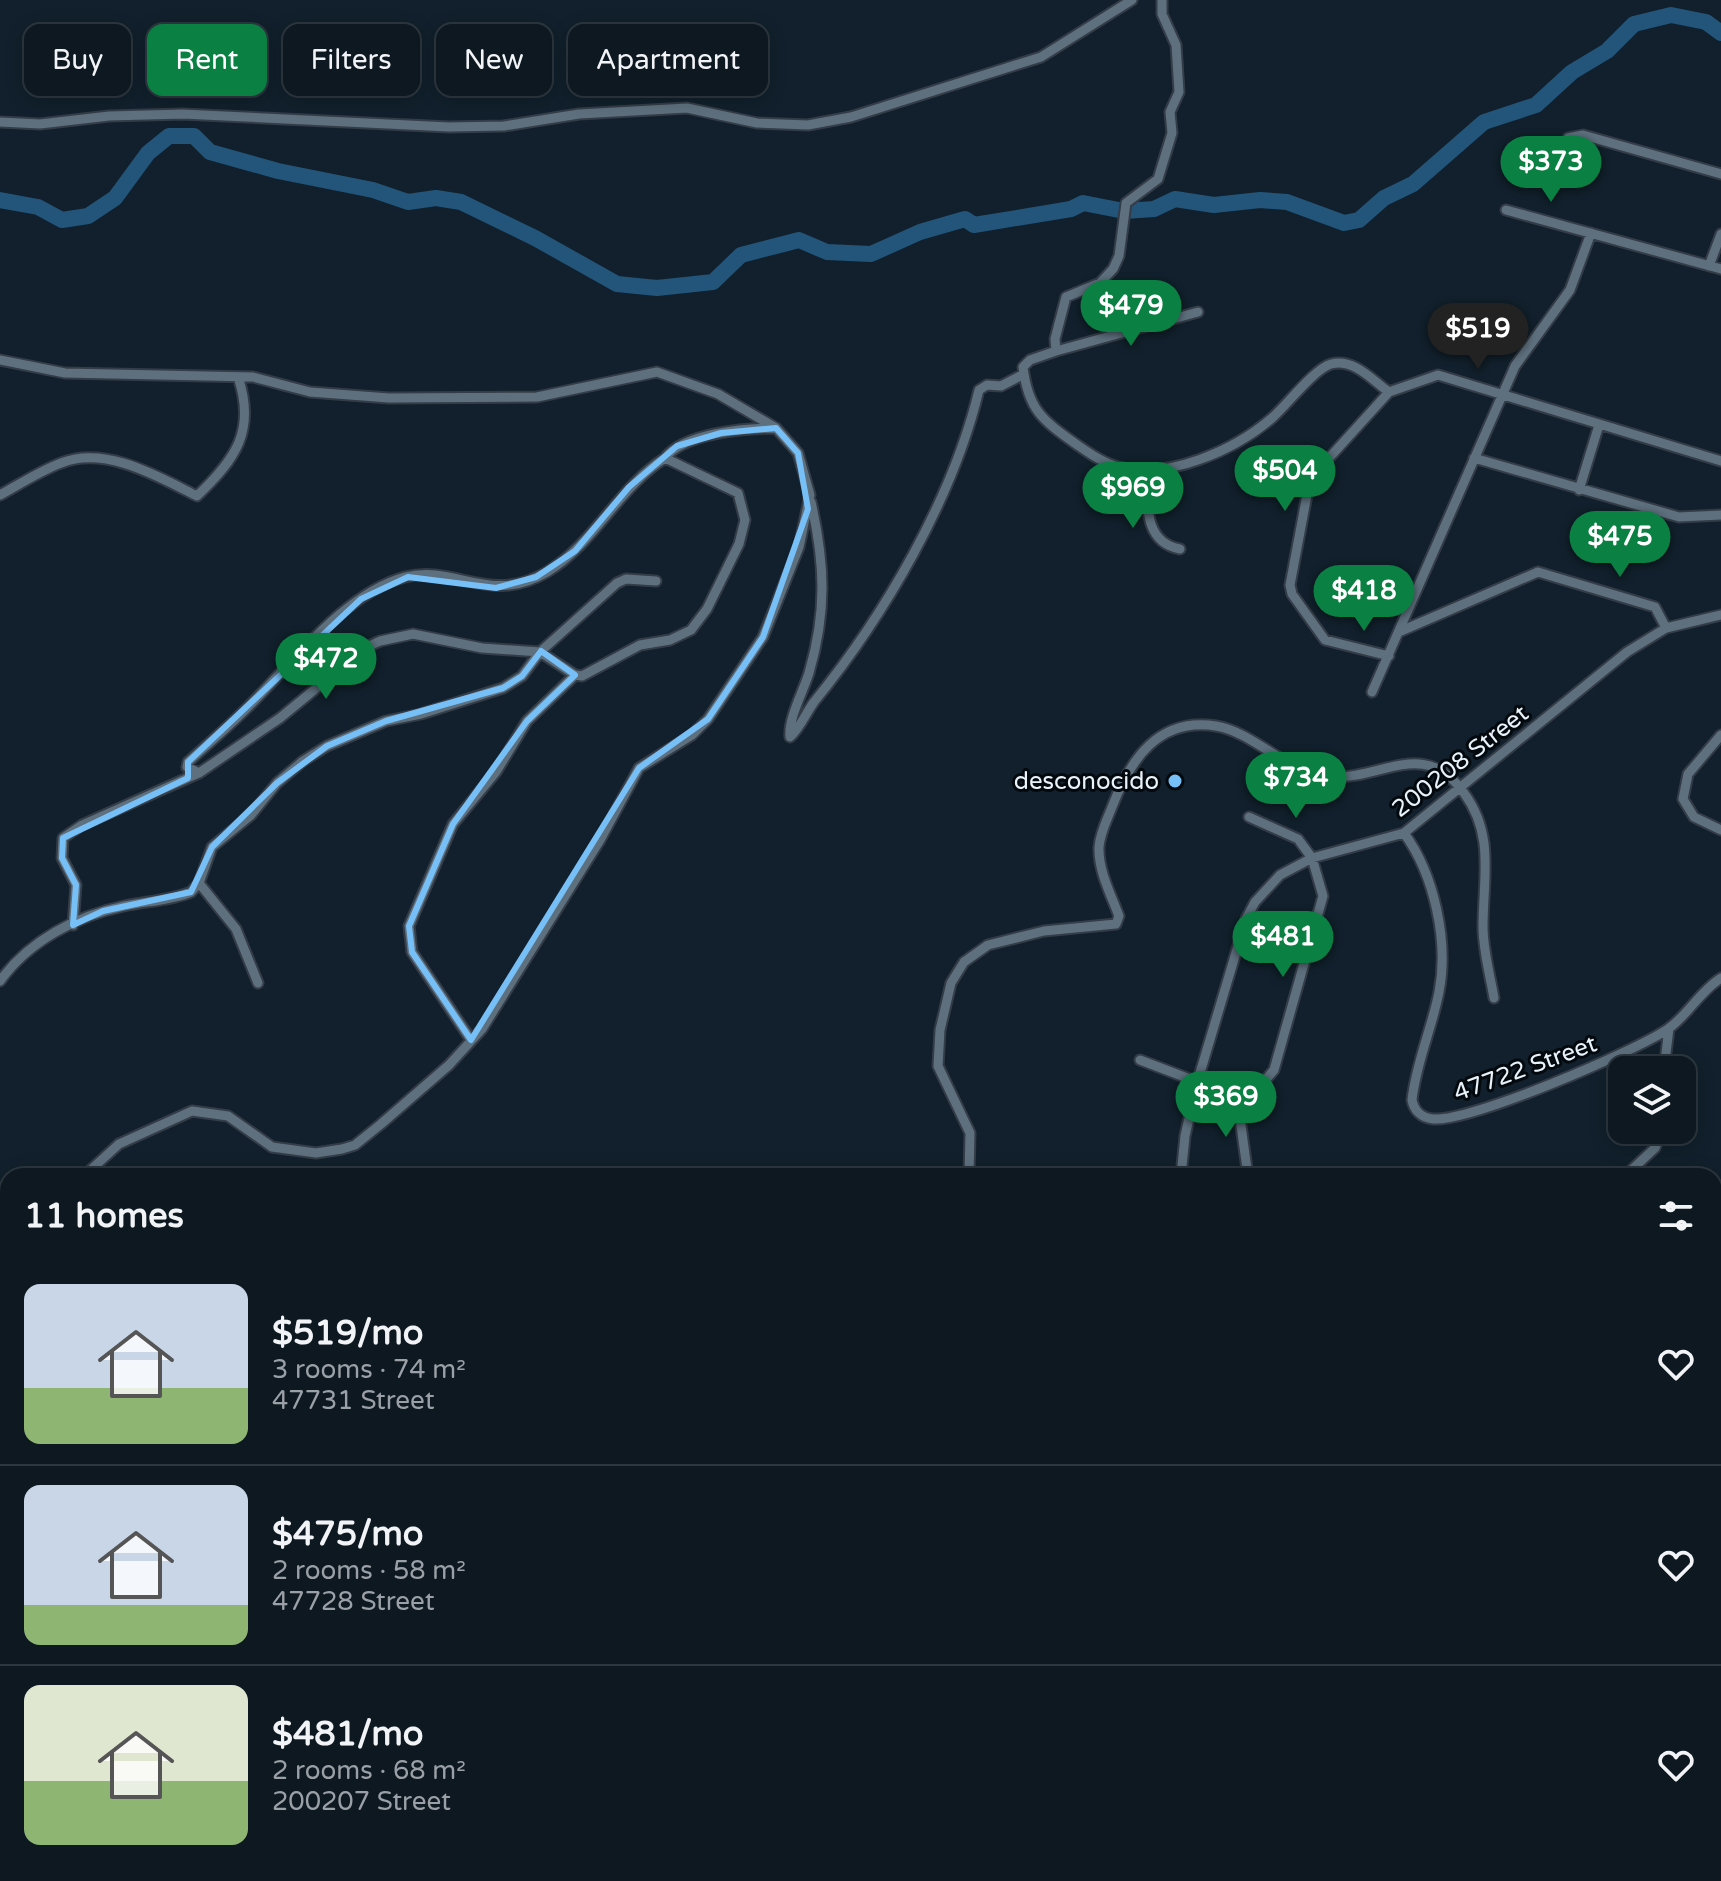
<!DOCTYPE html>
<meta charset="utf-8">
<style>
:root{--surface:#0d1821;--page:#16212a;--text:#f1f3f6;--muted:#9aa0a5;--line:#2d373f;--accent:#0b8043}
body{margin:0;font-family:"Varela Round",sans-serif;background:var(--page);color:var(--text);height:100vh;display:flex;flex-direction:column;font-size:30px;white-space:nowrap}
*{box-sizing:border-box;margin:0}
p{font-size:26px;color:var(--muted)}
.icon{flex:none;width:44px;height:44px;fill:none;stroke:currentColor;stroke-width:2;stroke-linecap:round;stroke-linejoin:round}
.map{position:relative;flex:1;overflow:hidden}
.drawer{position:absolute;left:0px;top:1168px;width:1722px;height:714px;display:flex;flex-direction:column;background:var(--surface);border-radius:24px 24px 0 0;box-shadow:0 4px 20px #0003,0 0 0 2px var(--line)}
.drawer>*{flex:none}
.guide{position:absolute;left:24px;top:24px;width:800px;height:72px;display:flex;gap:16px}
.fabs{position:absolute;left:1608px;top:1056px;display:grid;gap:16px}
.fabs a{display:grid;place-items:center;width:88px;height:88px;border-radius:16px;background:var(--surface);box-shadow:0 4px 20px #0003,0 0 0 2px var(--line);font-size:40px}
.price{position:absolute;translate:-50% -68px;padding:0 18px;border-radius:28px;background:var(--accent);color:#fff;font-size:26px;line-height:52px;filter:drop-shadow(0 2px 4px #0008)}
.price::after{content:'';position:absolute;left:50%;top:48px;width:24px;height:18px;margin-left:-12px;background:inherit;clip-path:polygon(0 0,100% 0,50% 100%)}
.price.on{background:#222;color:#fff}
ul{padding:0;list-style:none}
li{display:flex;align-items:center;gap:24px;height:200px;padding:0 24px}
li+li{border-top:2px solid var(--line)}
li span{display:grid;place-items:center;flex:none;width:224px;height:160px;border-radius:16px;color:#555}
li>.icon{margin-inline-start:auto}
span .icon{width:96px;height:96px;fill:#fffc;stroke-width:1}
li b{font-size:34px}
h2{display:flex;justify-content:space-between;align-items:center;height:96px;padding:0 24px;font-size:34px}
.chip{padding:0 28px;border-radius:16px;background:var(--surface);box-shadow:0 4px 20px #0003,0 0 0 2px var(--line);font-size:28px;line-height:72px}
.chip.on{background:var(--accent);color:#fff}
.map>svg:first-child{display:block}
</style>
<div class="map">
<svg width="1721" height="1881" viewBox="0 0 1721 1881">
<rect width="100%" height="100%" fill="#11202c"/>
<g fill="none" stroke-linecap="round" stroke-linejoin="round">
<path stroke="#225579" stroke-width="3" d="M1549,1874L1581,1881"/>
<path stroke="#225579" stroke-width="16" d="M0,200L38,207L62,220L88,216L115,198L148,153L169,136H194L210,152L278,171L373,190L408,202L436,198L461,202L535,238L617,284L657,288L713,282L741,255L799,240L827,252L871,254L920,232L965,219L974,225L1071,209L1083,203L1124,211L1154,209L1175,199L1214,205L1260,200L1287,202L1344,223L1359,220L1384,198L1413,184L1484,122L1536,105L1572,72L1607,51L1634,24L1671,15L1706,22L1721,33"/>
<g stroke="#343c47" stroke-width="13">
<path id="street" d="M1162,0V14L1176,45L1179,92L1170,112L1172,133L1158,179L1126,203L1119,256L1113,269L1100,283L1066,297L1055,339L1056,351L1030,360L1023,367C1028,409 1042,420 1076,444C1089,453 1103,463 1119,467C1168,480 1235,450 1272,418C1287,405 1314,369 1331,364C1354,358 1372,380 1389,392L1438,375L1721,461
M0,122L40,124L109,116L183,114L449,127L504,126L579,114L687,108L757,123L808,125L851,117L1041,57L1132,0
M1557,163L1568,138L1583,135L1721,174
M1506,210L1721,269
M1709,266L1721,234
M1056,351L1198,312
M0,360L65,373L253,377L310,392L389,398L537,397L657,372L718,394L776,428L798,453L810,495L799,547L763,637L708,719L692,735L639,768L600,840L482,1029L449,1065L381,1124L355,1145L342,1149L316,1153L272,1147L228,1116L192,1111L119,1144L84,1176
M1474,458L1679,517L1721,515
M1146,470C1148,501 1142,542 1180,549
M1579,490L1599,425
M0,495C20,484 40,471 61,463C105,445 159,477 197,496C236,459 256,430 238,377
M811,502C825,564 827,611 809,673C803,692 788,719 790,737C800,728 806,713 814,702C885,615 953,498 979,390L987,385L1001,386L1024,374
M1401,631L1538,572L1655,607L1666,628
M1389,656L1325,640L1292,594L1290,585L1310,479L1389,392
M1372,692L1515,366L1570,290L1591,233
M1721,735L1688,774L1683,799L1694,817L1721,830
M199,773L187,767L188,762C208,744 228,727 247,708C290,666 344,593 405,577C456,564 489,606 547,572C595,543 618,488 665,458
M1404,833C1434,874 1449,941 1439,992C1432,1028 1416,1063 1412,1100C1414,1110 1421,1118 1433,1119C1470,1122 1634,1052 1668,1029C1688,1015 1700,991 1721,978
M199,883L236,929L258,983
M73,925L76,885L62,858L63,838L82,825L199,773L280,718L365,648L380,641L413,634L482,648L540,652L617,583L626,579L656,581
M0,981C29,941 76,916 124,906C146,901 170,901 191,892L199,883L212,847L251,815L277,783L303,761L327,746L386,721L421,714L503,688L522,676L540,652L575,675L582,676L640,645L670,640L691,630L707,609L739,544L745,520L738,493L665,458C684,433 745,428 775,428
M471,1040L412,952L409,926L453,824L496,772L527,721L575,675
M1140,1060L1237,1097L1258,1089L1274,1070L1323,896L1312,858L1298,839L1249,817
M1664,1070L1669,1028
M1237,1097L1248,1176
M969,1176L970,1133L938,1066L940,1030L951,983L964,962L988,945L1044,931L1116,924L1119,916C1111,895 1098,870 1099,847C1100,833 1107,820 1112,807C1130,760 1158,717 1216,726C1257,733 1289,776 1331,777C1384,779 1424,737 1464,793C1495,835 1483,878 1483,927C1483,950 1490,975 1494,998
M1181,1176L1185,1136L1197,1083L1246,919L1255,902L1280,875L1312,858L1404,833L1627,652L1666,628L1721,615
M1625,1176L1655,1148L1662,1130
M0,1319L8,1326
M0,1429L8,1430
M0,1448L8,1452
M1721,1518V1526
M0,1537L8,1538
M1714,1561L1721,1563
M0,1683L8,1674
M752,1874L759,1881
M789,1874L793,1881
M923,1874L938,1881
M1336,1874L1344,1881
M1352,1881L1353,1874
M1474,1881L1478,1874"/>
</g>
<g stroke="#343c47" stroke-width="16">
<path id="secondary" d="M1714,1651H1721
M0,1756L8,1761
M186,1874L197,1881
M1057,1881L1060,1874"/>
</g>
<use href="#street" stroke="#5e707e" stroke-width="9"/>
<use href="#secondary" stroke="#4d7997" stroke-width="12"/>
</g>
<path fill="none" stroke="#77bff7" stroke-width="6" stroke-linejoin="round" d="M776,428L798,453L808,509L763,637L708,719L639,768L471,1040L412,952L409,926L453,824L527,721L575,675L541,651L522,676L503,688L386,721L327,746L277,783L212,847L191,892L103,911L73,925L76,885L62,858L63,838L188,778V762L361,599L408,577L496,588L536,577L575,551L629,487L677,446L721,433Z"/>
<circle fill="#77bff7" stroke="#04090e" stroke-width="3" cx="1175" cy="781" r="8"/>
<g text-anchor="middle" stroke-width="6" stroke-linejoin="round" paint-order="stroke">
<g font-size="24" fill="#e9f3fb" stroke="#04090e">
<text transform="translate(1460 761) rotate(-38)" y="8">200208 Street</text>
<text transform="translate(1525 1068) rotate(-20)" y="8">47722 Street</text>
</g>
<g font-size="24" fill="#e9f3fb" stroke="#04090e" text-anchor="end">
<text x="1159" y="789">desconocido</text>
</g>
</g>
</svg>
<div class="fabs">
<a><svg class="icon" aria-label="layers" viewBox="0 0 24 24"><path d="M12 4l9 5-9 5-9-5zM3 14l9 5 9-5"/></svg></a>
</div>
<b class="price" style="left:1551px;top:204px">$373</b>
<b class="price" style="left:1131px;top:348px">$479</b>
<b class="price on" style="left:1478px;top:371px">$519</b>
<b class="price" style="left:1285px;top:513px">$504</b>
<b class="price" style="left:1133px;top:530px">$969</b>
<b class="price" style="left:1620px;top:579px">$475</b>
<b class="price" style="left:1364px;top:633px">$418</b>
<b class="price" style="left:326px;top:701px">$472</b>
<b class="price" style="left:1296px;top:820px">$734</b>
<b class="price" style="left:1283px;top:979px">$481</b>
<b class="price" style="left:1226px;top:1139px">$369</b>
<div class="guide">
<a class="chip">Buy</a>
<a class="chip on">Rent</a>
<a class="chip">Filters</a>
<a class="chip">New</a>
<a class="chip">Apartment</a>
</div>
<section class="drawer">
<h2>11 homes<svg class="icon" aria-label="filters" viewBox="0 0 24 24"><path d="M4 7h16M4 17h16"/><circle cx="9" cy="7" r="2"/><circle cx="15" cy="17" r="2"/></svg></h2>
<ul>
<li><span style="background:linear-gradient(#c9d6e8 65%,#8fb573 0)"><svg class="icon" aria-label="home" viewBox="0 0 24 24"><path d="M3 11l9-7 9 7M6 9v11h12V9"/></svg></span><div><b>$519/mo</b><p>3 rooms · 74 m²</p><p>47731 Street</p></div><svg class="icon" aria-label="heart" viewBox="0 0 24 24"><path d="M12 20l-8-8c-3-5 5-10 8-4 3-6 11-1 8 4z"/></svg></li>
<li><span style="background:linear-gradient(#c9d6e8 75%,#8fb573 0)"><svg class="icon" aria-label="home" viewBox="0 0 24 24"><path d="M3 11l9-7 9 7M6 9v11h12V9"/></svg></span><div><b>$475/mo</b><p>2 rooms · 58 m²</p><p>47728 Street</p></div><svg class="icon" aria-label="heart" viewBox="0 0 24 24"><path d="M12 20l-8-8c-3-5 5-10 8-4 3-6 11-1 8 4z"/></svg></li>
<li><span style="background:linear-gradient(#dfe7d0 60%,#8fb573 0)"><svg class="icon" aria-label="home" viewBox="0 0 24 24"><path d="M3 11l9-7 9 7M6 9v11h12V9"/></svg></span><div><b>$481/mo</b><p>2 rooms · 68 m²</p><p>200207 Street</p></div><svg class="icon" aria-label="heart" viewBox="0 0 24 24"><path d="M12 20l-8-8c-3-5 5-10 8-4 3-6 11-1 8 4z"/></svg></li>
</ul>
</section>
</div>
